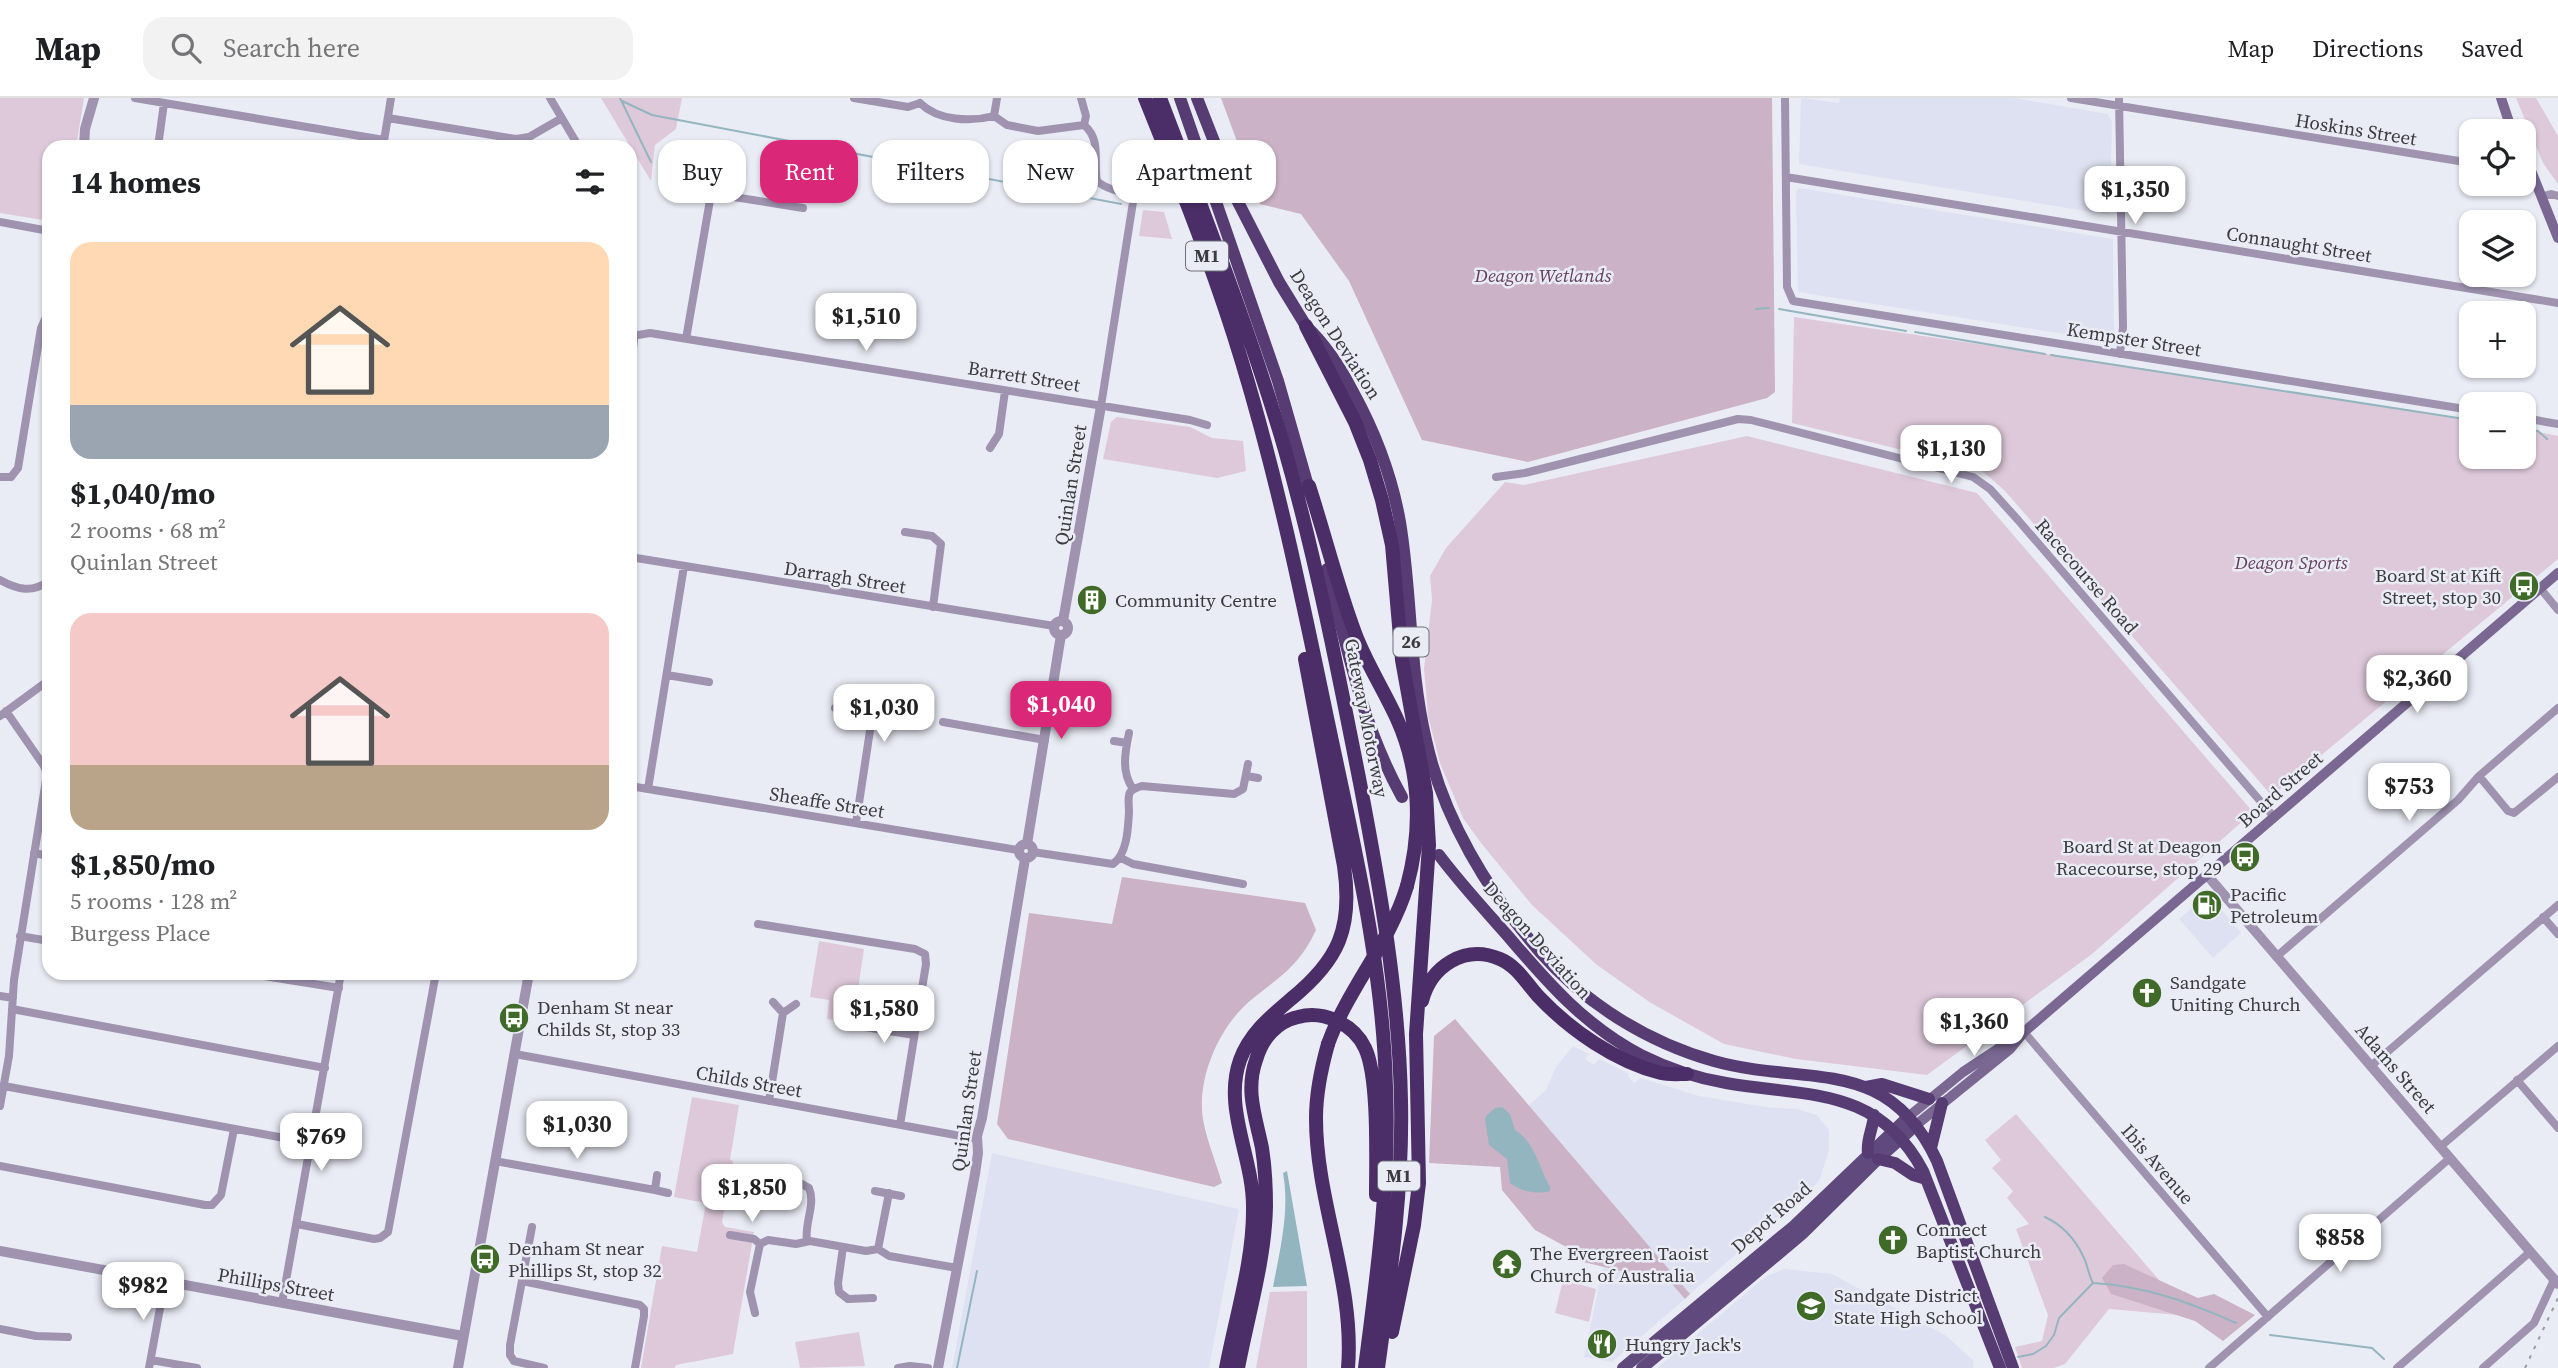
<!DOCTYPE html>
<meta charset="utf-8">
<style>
:root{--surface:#fff;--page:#f2f2f2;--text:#202124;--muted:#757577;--line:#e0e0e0;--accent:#db2777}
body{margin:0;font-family:"Source Serif 4",serif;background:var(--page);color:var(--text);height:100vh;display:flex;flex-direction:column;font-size:26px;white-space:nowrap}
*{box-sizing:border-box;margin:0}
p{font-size:23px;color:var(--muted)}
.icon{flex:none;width:38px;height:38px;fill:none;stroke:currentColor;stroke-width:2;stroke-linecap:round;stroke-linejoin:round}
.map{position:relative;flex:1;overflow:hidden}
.side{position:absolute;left:42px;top:42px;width:595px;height:840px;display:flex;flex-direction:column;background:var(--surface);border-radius:21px;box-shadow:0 2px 5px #0004}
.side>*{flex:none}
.banner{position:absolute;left:658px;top:42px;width:665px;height:63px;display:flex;gap:14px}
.tools{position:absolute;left:2459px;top:21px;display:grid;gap:14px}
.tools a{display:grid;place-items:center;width:77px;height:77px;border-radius:14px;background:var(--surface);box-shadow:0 2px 5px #0004;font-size:35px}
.price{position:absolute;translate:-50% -60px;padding:0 16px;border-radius:14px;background:#fff;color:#222;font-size:23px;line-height:46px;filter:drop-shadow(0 2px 4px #0008)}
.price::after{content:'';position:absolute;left:50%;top:42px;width:21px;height:16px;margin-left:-10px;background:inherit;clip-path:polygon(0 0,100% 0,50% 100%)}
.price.active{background:var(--accent);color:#fff}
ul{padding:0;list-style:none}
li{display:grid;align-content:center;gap:14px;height:371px;padding:0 28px}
li span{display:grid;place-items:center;height:217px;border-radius:21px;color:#555}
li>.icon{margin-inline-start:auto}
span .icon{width:126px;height:126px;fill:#fffc;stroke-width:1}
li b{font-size:30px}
h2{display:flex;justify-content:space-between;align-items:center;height:84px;padding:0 28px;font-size:30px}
.tag{padding:0 24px;border-radius:21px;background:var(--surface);box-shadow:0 2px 5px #0004;font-size:24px;line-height:63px}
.tag.active{background:var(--accent);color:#fff}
header{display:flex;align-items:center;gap:42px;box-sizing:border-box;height:98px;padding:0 35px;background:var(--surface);border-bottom:2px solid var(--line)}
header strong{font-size:33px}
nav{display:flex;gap:38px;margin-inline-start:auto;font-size:24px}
.search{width:490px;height:63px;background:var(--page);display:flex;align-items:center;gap:18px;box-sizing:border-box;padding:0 24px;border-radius:21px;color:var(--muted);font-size:26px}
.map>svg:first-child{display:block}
</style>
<header>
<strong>Map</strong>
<div class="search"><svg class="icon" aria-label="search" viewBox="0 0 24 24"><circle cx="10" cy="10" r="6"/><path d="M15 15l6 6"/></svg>Search here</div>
<nav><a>Map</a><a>Directions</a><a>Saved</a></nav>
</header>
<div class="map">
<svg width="2558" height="1270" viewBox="0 0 2558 1270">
<rect width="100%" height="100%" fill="#eaecf5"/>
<path fill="#dee1f1" d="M1801,0L1839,5L1840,0H2014L2108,16L2112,24L2110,117L1799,66Z
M1800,90L2113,141L2114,244L1798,194L1796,93Z
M2206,798H2210L2241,835L2213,860L2179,821Z
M1573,948L1589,956L1585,961L1594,967L1599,961L1630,976L1628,978L1634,985L1641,980L1699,998L1765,1009L1797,1011L1817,1017L1829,1032V1052L1820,1081L1809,1094L1690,1196L1528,1008L1546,992L1556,969Z
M992,1055L1239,1111L1209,1270H952Z
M1603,1169L1672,1185L1685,1201L1612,1264L1584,1259Z
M1784,1171L1832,1176L1945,1237L1974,1263L1973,1270H1657L1765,1179Z"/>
<path fill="#dec9da" d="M0,0H84L76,49H49V123L0,115Z
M601,0H682L676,31L655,47L651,83Z
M2516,0H2536L2558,38V86L2543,65Z
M1143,112L1164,114L1172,141L1139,138Z
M1794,219L2115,266L2471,323V359H2524V331L2558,338V461L2272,698L2004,392L1980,371L1792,325Z
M1117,319L1190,329L1212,340L1243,343L1246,373L1217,380L1103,361L1111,324Z
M1747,338L1977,395L2253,714L2092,856L1927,977L1796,961L1724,946L1651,905L1597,867L1532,807L1481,745L1463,720L1440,665L1428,618L1424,571L1432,502L1430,478L1446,450L1505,384L1524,387Z
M819,843L864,851L853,925L827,921L829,902L810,899Z
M692,999L739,1007L730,1062L733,1063L722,1124L725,1129L754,1134L733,1256L676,1267L675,1270H641L662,1148L697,1154L706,1105L674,1099Z
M2016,1016L2190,1218L2109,1211L2065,1266L2054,1270H2022L2015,1249L2042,1243L2048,1217L2016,1131L2029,1126L2007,1100L2013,1093L1992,1070L2001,1062L1985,1042Z
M1563,1182L1596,1191L1589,1224L1555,1215Z
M1307,1193V1270H1256L1270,1194Z
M859,1234L865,1268L800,1270L795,1244Z"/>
<path fill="#cbb2c6" d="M1221,0H1772L1775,294L1767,300L1528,364L1422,342L1349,183L1301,116L1260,106Z
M1122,779L1305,805L1316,832C1299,868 1281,878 1251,902C1221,927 1200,973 1202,1012C1203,1034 1216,1063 1222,1085L1214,1089L1008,1041L997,1026L1029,815L1112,826Z
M1455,921L1690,1196L1685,1201L1671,1185L1579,1163L1570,1151L1535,1132L1502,1092L1500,1069L1429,1065L1434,938Z
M2124,1166L2198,1200L2214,1196L2255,1217L2223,1243L2195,1223L2111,1196L2102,1180L2113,1167Z"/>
<path fill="#93b5c0" d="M1502,1009L1510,1016L1515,1032C1535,1044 1539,1070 1550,1089V1093C1537,1097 1520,1093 1510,1085L1507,1061L1489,1047L1485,1021L1486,1018L1495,1010Z
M1287,1073L1307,1188L1273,1189C1280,1152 1290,1112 1283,1075Z"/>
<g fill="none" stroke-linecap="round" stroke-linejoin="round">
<path stroke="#93b5c0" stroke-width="2" d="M620,0L651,64
M622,3L652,17L1121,106
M1756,211L1769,210
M1779,211L1906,233
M1915,234L2045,256
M2051,257L2471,322
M2524,331L2538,333L2547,341
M2045,1119C2062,1127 2075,1141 2083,1158C2088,1167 2088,1176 2093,1185C2145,1188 2189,1204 2236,1225
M2270,1237L2372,1250L2384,1261
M2018,1259L2033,1256L2046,1248L2054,1237L2059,1220L2093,1185
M957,1270L977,1173"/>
<path stroke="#9f93b0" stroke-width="8" d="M135,0L384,42
M550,0L579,49
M854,0L908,9L920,5
M1081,0L1086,18L1084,27
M1785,0L1787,189L1793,203L2471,312
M2071,0L2471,65
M2119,0L2123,229L2120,256
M920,5C938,23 971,24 994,18L1007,27L1038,33L1084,27C1102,42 1093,64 1097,83C1108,94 1123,90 1133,104L1101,308
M994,18L997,0
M388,20L516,41L529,39L562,20
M158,49L164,5
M383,49L391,0
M1786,79L2558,205
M2541,99L2551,96L2558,98
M0,124L49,133
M632,238L650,235L1190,322L1207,327
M686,241L710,102L721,97L803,110
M2524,320L2558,326
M990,350L999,336L1005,293
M0,379H11
M11,379L18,370L41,230L45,221L49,219
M1496,379L1525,375L1738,321L1751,322L1973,379L1990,391L2018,422L2274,719
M905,434L932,438L941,446L933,509
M630,459L1054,528
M0,482C18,492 32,495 49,483
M2540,490L2558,512
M667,577L709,584
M835,610C849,612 866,611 871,626L856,725
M0,618L49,582
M943,624L1045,642
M1129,635C1125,654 1121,674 1133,691
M1114,643L1127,645
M1247,678L1258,680
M2479,678L2508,713L2514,715L2558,679
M630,688L1018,752
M648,691L684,468
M1033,754L1113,766C1127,756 1128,732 1129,714C1129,709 1128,702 1129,697C1130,691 1136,690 1142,688L1234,696L1243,691L1248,666
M34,755L49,758
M1121,760L1133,766L1243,786
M2543,819L2558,836
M758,826L915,851L925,856L926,866L900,1027
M20,838L49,843
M2276,859L2458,702L2479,678L2558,610
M245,875L339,890
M0,898L13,900
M773,904L783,915L796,906
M12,911L325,970
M859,928L914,937
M2024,934L2268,1219
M515,956L977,1041
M2371,968L2558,807
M2517,982L2558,1030
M4,988L311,1045
M769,1003L783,915
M0,1008L9,958L14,882L47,676L44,668L6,613
M2440,1049L2558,948
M495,1063L655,1092
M0,1068L205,1107H212L221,1097L234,1031
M716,1070L726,1072L723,1088
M726,1072L800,1085L809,1090C816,1106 804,1126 807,1143
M657,1077L655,1092L668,1095
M875,1093L901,1098
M297,1126L374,1141L380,1140L388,1134L436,875
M730,1137L754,1141L760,1146L768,1142L796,1146L810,1143L866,1153L878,1151L889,1158L957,1170
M843,1149L838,1185L839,1194L848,1201L873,1200
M878,1151L889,1095
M522,1183L640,1207L644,1211V1218L635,1270
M282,1205L341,875
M755,1215L750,1194L760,1146
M0,1231L36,1238L68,1239
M151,1262L197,1270
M514,1263L510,1257V1247L532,1129
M514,1263L544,1270
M149,1270L165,1183
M898,1270L910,1268L928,1270
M2209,1270L2450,1060
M2397,1270L2530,1154
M2483,1270L2534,1225L2554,1182"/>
<path stroke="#9f93b0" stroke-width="10" d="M84,49L85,31L94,0
M630,233L633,242L630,266
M1063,523L1101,308
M1054 530a7 7 0 1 1 14 0a7 7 0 1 1-14 0Z
M1019 753a7 7 0 1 1 14 0a7 7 0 1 1-14 0Z
M1027,746L1061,537
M2207,777L2558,1186
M0,1153L463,1238
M458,1270L529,875
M938,1270L975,1076L978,1055L977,1038L982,1020L1025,761"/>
<path stroke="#7a6892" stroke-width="10" d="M2501,0L2512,33
M2524,45L2531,62L2530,70
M2524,62L2530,70L2558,140
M1908,1019L1963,974L2019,937
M1916,1027L2010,951L2024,934L2558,475"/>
<path stroke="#60497c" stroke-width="12" d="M1623,1270L1794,1128L1908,1019
M1642,1270L1802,1136L1878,1061L1916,1027"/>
<path stroke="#563c72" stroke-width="12" d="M1180,0L1278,283L1310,395
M1197,0L1237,102L1279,184L1306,228C1326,247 1341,270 1353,294C1375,334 1392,379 1400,424C1412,496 1409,570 1426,642C1443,720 1488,794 1540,854C1586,906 1647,944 1714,963C1806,989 1887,955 1937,1063L2013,1270
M1327,471C1347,550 1362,627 1402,699
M1439,757C1460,785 1484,811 1507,837C1547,884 1585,928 1641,957C1667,970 1696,980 1726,985C1807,999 1878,988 1923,1073L2000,1270
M1866,989L1882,986L1929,1001
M1931,1050L1942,1005
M1868,1055C1866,1042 1873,1031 1874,1017
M1878,1061L1895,1065L1913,1077L1926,1081"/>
<path stroke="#4b2e68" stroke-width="14" d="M1145,0C1180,87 1215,174 1242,264C1279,386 1304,510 1330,634C1355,752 1383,869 1386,989C1390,1084 1377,1177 1365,1270
M1160,0C1204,116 1250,232 1285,352C1316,461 1338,573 1360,685C1380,790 1399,895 1401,1003C1403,1092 1390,1181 1378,1270
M1306,228L1355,324L1370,362L1382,402L1392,447L1402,562L1426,695L1429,747L1416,936L1419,1085L1414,1127L1392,1234
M1309,388C1325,437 1337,487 1355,535C1366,565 1384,592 1397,621C1421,674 1422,733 1407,788
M1422,903C1431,868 1465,846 1500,861C1517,868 1527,886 1538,898C1570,932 1616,964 1661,975C1669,977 1679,976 1687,976
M1328,946C1321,971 1316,995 1316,1020C1316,1105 1355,1185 1348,1270
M1226,1270C1236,1217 1254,1162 1253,1108C1253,1059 1223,1010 1240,962C1250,935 1270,919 1291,901C1339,862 1353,830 1344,768L1305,561
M1238,1270C1248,1217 1265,1162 1266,1108C1266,1089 1265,1069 1262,1050C1256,1020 1245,993 1256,962C1262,941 1276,924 1298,919C1323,912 1354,926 1365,950C1379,979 1376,1062 1376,1097"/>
<path stroke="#999ba1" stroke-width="2" stroke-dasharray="3.5 7" stroke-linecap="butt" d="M2525,1270L2558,1200"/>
<path stroke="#4b2e68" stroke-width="14" d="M1328,946C1348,890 1390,845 1407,788"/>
</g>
<defs>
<g id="bus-disc" transform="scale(1.575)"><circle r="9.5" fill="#3f6a27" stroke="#eaecf5"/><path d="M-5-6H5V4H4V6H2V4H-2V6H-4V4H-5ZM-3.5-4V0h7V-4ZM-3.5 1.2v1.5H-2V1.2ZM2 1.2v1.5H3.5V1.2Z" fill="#fff"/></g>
<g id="building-disc" transform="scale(1.575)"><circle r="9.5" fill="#3f6a27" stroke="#eaecf5"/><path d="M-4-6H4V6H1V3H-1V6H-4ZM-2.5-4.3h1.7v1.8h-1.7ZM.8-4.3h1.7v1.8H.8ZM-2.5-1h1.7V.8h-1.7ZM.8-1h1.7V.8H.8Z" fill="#fff"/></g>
<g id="fuel-disc" transform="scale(1.575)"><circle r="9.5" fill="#3f6a27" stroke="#eaecf5"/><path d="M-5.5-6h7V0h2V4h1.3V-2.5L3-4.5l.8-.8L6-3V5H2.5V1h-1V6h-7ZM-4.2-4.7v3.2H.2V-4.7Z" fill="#fff"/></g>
<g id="church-disc" transform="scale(1.575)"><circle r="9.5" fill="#3f6a27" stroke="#eaecf5"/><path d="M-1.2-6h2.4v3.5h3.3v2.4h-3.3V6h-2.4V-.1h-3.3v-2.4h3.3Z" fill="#fff"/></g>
<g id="temple-disc" transform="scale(1.575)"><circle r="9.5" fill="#3f6a27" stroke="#eaecf5"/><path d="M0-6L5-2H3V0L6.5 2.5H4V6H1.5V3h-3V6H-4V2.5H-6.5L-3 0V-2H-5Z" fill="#fff"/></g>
<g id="school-disc" transform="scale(1.575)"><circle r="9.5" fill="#3f6a27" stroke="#eaecf5"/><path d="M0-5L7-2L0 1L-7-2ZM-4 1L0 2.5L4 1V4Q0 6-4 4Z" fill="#fff"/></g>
<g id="restaurant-disc" transform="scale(1.575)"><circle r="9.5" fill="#3f6a27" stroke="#eaecf5"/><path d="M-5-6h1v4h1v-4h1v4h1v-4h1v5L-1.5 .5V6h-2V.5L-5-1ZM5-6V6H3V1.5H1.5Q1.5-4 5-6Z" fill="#fff"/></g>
</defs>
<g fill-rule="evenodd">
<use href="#bus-disc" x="2524" y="488"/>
<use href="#building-disc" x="1092" y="502"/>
<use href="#bus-disc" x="2245" y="759"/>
<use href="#fuel-disc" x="2207" y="807"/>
<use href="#church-disc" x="2147" y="895"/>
<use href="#bus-disc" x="514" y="920"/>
<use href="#church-disc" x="1893" y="1142"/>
<use href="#bus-disc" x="485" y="1161"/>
<use href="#temple-disc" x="1507" y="1166"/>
<use href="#school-disc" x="1811" y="1208"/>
<use href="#restaurant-disc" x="1602" y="1246"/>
</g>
<g text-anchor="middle" stroke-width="5" stroke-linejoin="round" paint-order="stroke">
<g fill="#eaecf5" stroke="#707176" stroke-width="2">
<rect x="1186" y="143.5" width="42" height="29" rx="5"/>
<rect x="1393.5" y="529.5" width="35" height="29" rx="5"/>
<rect x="1378" y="1063.5" width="42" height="29" rx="5"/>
</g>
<g font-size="18" font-weight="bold" fill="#3b3c3f">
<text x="1207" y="164">M1</text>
<text x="1411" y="550">26</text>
<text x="1399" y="1084">M1</text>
</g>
<g font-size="19" fill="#3b3c3f" stroke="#eaecf5">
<text transform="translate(2356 31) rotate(9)" y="7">Hoskins Street</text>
<text transform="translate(2299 146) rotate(9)" y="7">Connaught Street</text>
<text transform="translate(1336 236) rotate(57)" y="7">Deagon Deviation</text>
<text transform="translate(2134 241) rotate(9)" y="7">Kempster Street</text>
<text transform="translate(1024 278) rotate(9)" y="7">Barrett Street</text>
<text transform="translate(1070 387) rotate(-81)" y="7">Quinlan Street</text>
<text transform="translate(2087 478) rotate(49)" y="7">Racecourse Road</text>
<text transform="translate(845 479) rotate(9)" y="7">Darragh Street</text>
<text transform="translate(1367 620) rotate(79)" y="7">Gateway Motorway</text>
<text transform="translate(2280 691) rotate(-41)" y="7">Board Street</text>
<text transform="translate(827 704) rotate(9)" y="7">Sheaffe Street</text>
<text transform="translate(1538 842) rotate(48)" y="7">Deagon Deviation</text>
<text transform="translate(2396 970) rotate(49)" y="7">Adams Street</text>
<text transform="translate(749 983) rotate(10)" y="7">Childs Street</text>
<text transform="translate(966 1013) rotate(-82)" y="7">Quinlan Street</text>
<text transform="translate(2158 1066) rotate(49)" y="7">Ibis Avenue</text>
<text transform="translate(1771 1119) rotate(-41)" y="7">Depot Road</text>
<text transform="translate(276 1186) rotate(10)" y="7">Phillips Street</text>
</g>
<g font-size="19" font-style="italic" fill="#674161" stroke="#eaecf5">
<text x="1543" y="184">Deagon Wetlands</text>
<text x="2291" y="471">Deagon Sports</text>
</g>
<g font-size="19" fill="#3b3c3f" stroke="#eaecf5" text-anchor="start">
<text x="2501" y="484" text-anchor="end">Board St at Kift<tspan x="2501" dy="22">Street, stop 30</tspan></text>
<text x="1115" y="509">Community Centre</text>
<text x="2222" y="755" text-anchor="end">Board St at Deagon<tspan x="2222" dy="22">Racecourse, stop 29</tspan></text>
<text x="2230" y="803">Pacific<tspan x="2230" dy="22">Petroleum</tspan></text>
<text x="2170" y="891">Sandgate<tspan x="2170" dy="22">Uniting Church</tspan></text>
<text x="537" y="916">Denham St near<tspan x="537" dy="22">Childs St, stop 33</tspan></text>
<text x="1916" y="1138">Connect<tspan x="1916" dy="22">Baptist Church</tspan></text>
<text x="508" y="1157">Denham St near<tspan x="508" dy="22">Phillips St, stop 32</tspan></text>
<text x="1530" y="1162">The Evergreen Taoist<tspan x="1530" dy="22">Church of Australia</tspan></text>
<text x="1834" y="1204">Sandgate District<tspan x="1834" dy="22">State High School</tspan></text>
<text x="1625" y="1253">Hungry Jack's</text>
</g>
</g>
</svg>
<div class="tools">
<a><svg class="icon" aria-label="locate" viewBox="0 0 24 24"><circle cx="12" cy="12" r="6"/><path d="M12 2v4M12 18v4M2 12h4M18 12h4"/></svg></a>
<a><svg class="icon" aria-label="layers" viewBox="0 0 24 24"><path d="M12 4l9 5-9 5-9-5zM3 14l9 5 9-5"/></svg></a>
<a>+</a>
<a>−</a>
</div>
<b class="price" style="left:2135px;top:128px">$1,350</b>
<b class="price" style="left:866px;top:255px">$1,510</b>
<b class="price" style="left:1951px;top:387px">$1,130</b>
<b class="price" style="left:2417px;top:617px">$2,360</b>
<b class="price active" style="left:1061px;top:643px">$1,040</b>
<b class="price" style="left:884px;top:646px">$1,030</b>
<b class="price" style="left:2409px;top:725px">$753</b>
<b class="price" style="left:884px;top:947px">$1,580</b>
<b class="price" style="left:1974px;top:960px">$1,360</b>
<b class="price" style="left:577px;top:1063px">$1,030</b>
<b class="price" style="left:321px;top:1075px">$769</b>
<b class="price" style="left:752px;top:1126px">$1,850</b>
<b class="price" style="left:2340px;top:1176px">$858</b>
<b class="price" style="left:143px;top:1224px">$982</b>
<div class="banner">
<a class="tag">Buy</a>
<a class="tag active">Rent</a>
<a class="tag">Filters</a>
<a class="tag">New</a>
<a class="tag">Apartment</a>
</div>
<section class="side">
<h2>14 homes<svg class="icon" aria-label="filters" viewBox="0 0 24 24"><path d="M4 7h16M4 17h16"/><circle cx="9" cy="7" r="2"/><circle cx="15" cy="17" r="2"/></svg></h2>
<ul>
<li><span style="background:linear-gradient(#ffd9b3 75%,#9aa5b1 0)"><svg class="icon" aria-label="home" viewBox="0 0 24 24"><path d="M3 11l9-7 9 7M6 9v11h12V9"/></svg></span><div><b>$1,040/mo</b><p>2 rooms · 68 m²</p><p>Quinlan Street</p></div></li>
<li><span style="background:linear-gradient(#f6c9c9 70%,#b9a48a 0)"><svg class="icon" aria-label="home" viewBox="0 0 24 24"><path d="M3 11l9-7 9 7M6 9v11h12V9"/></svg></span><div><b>$1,850/mo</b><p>5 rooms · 128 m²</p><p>Burgess Place</p></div></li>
</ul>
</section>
</div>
